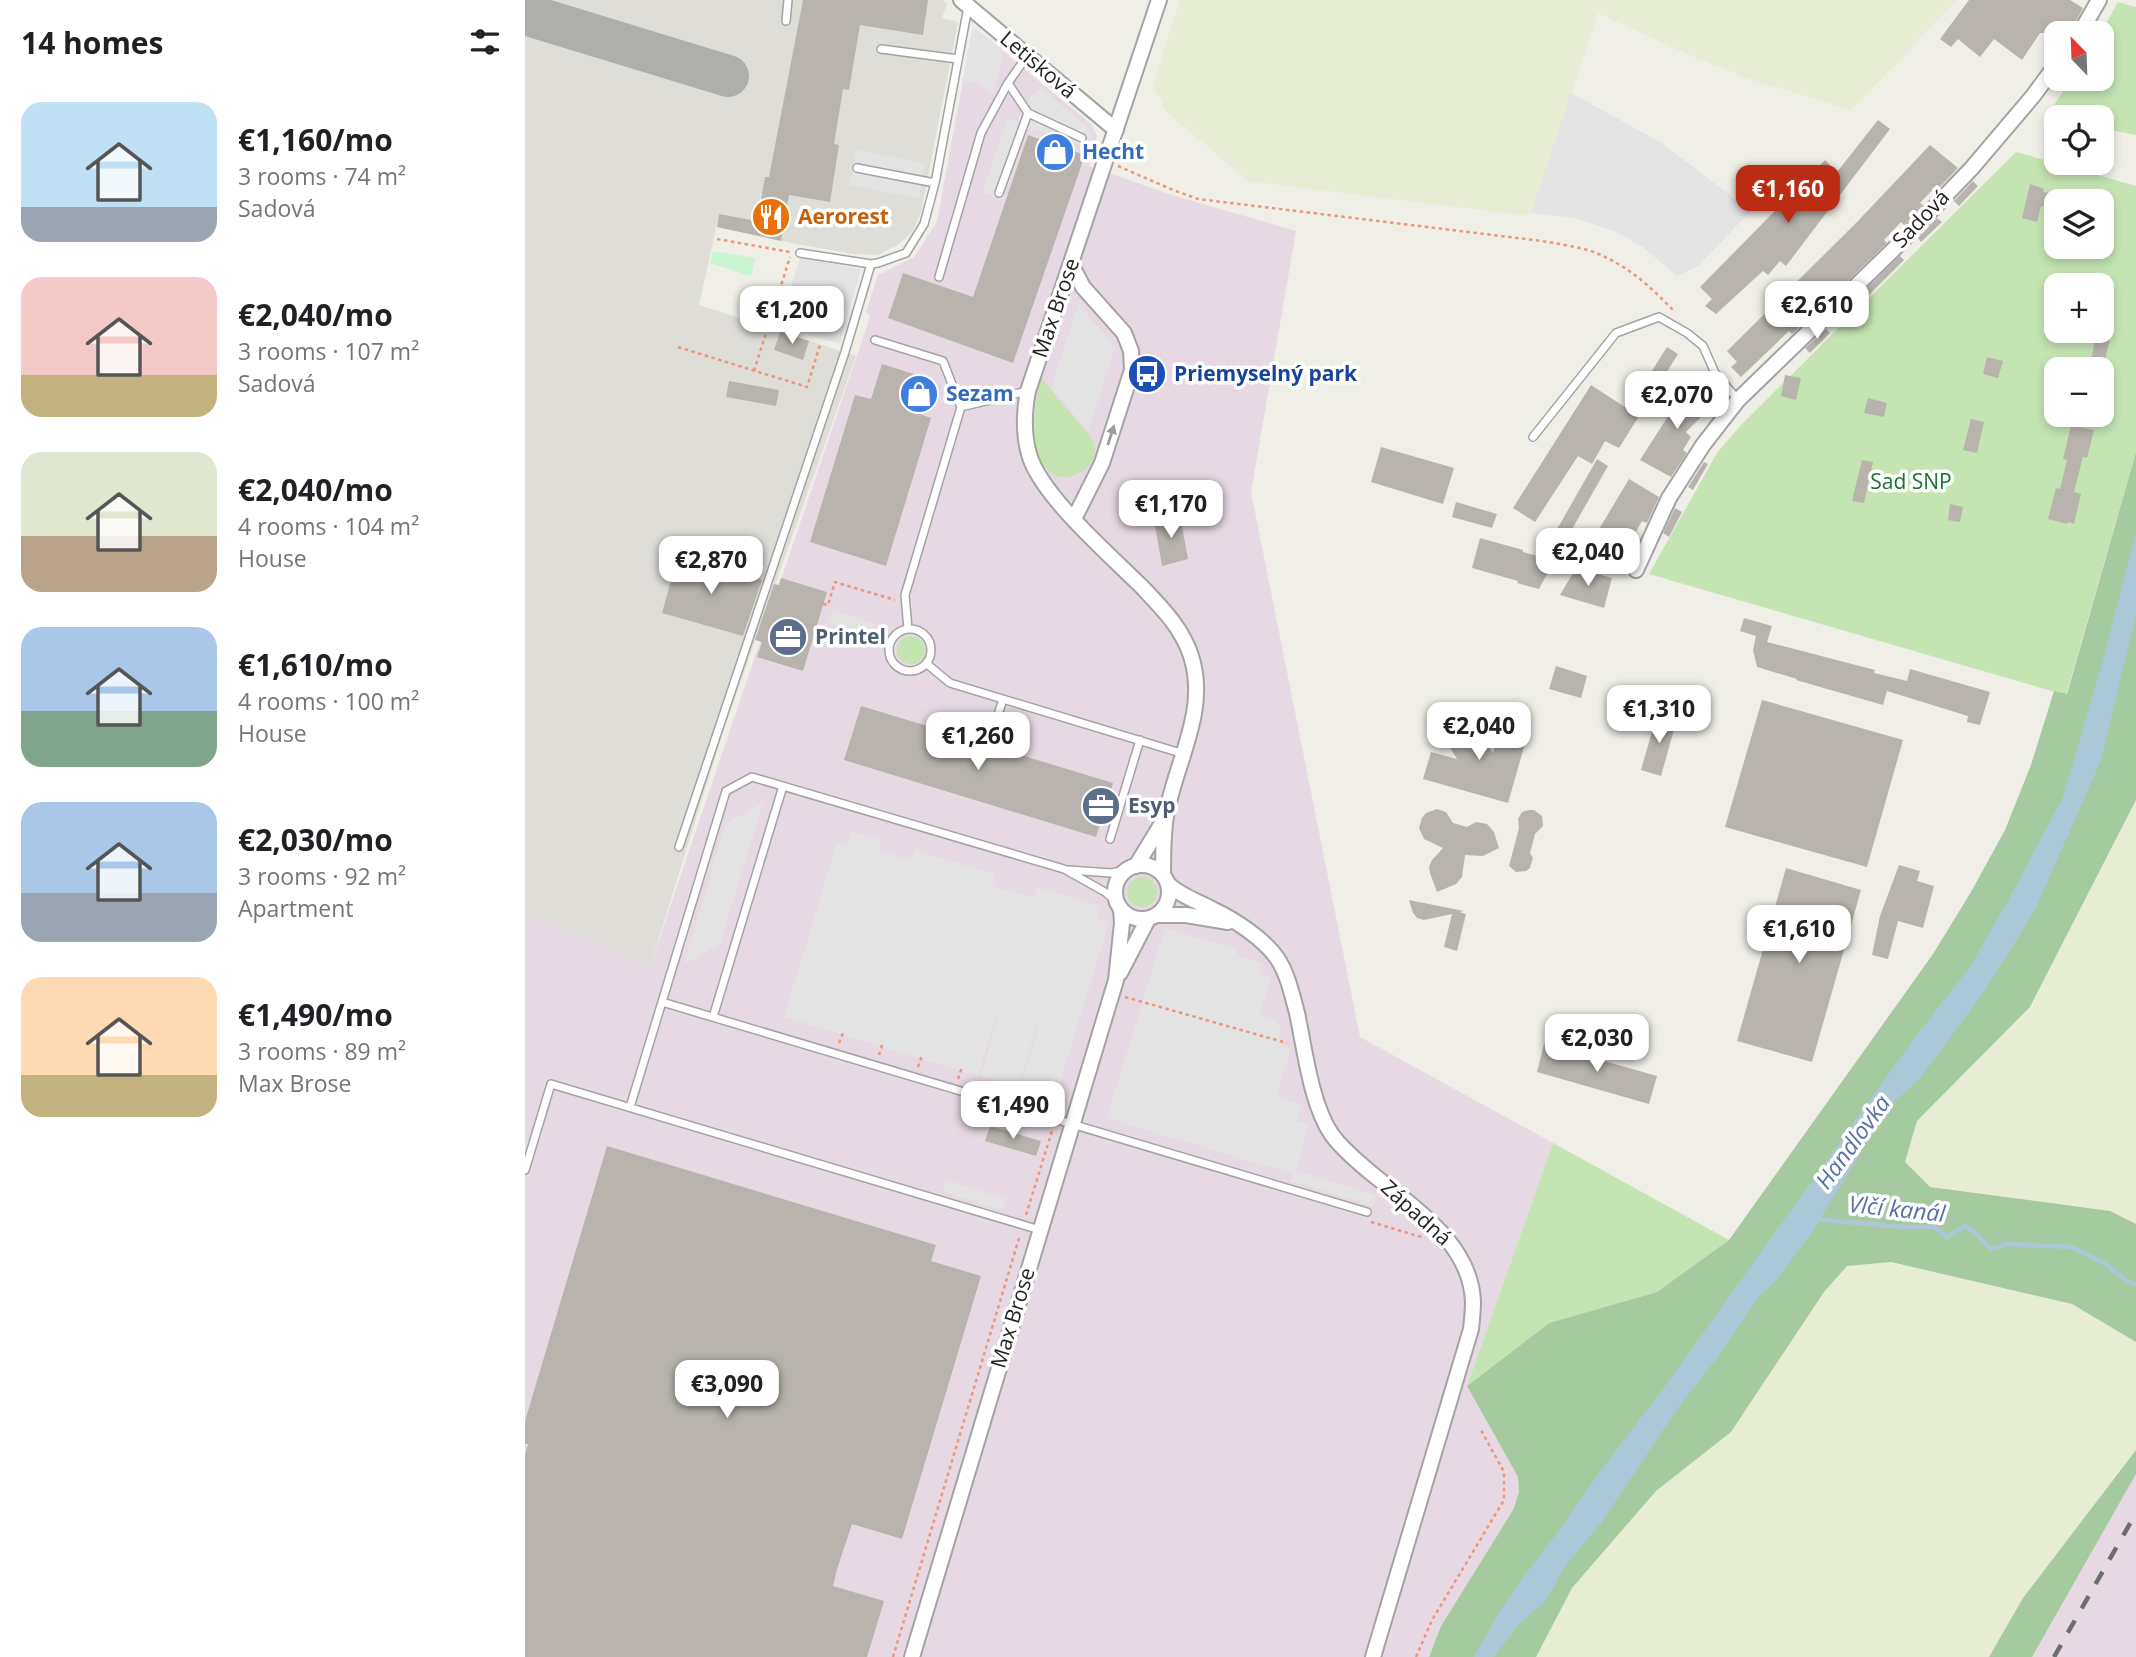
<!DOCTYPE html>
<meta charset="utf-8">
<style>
:root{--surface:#fff;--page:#f2f2f2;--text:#202124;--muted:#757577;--accent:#bb2c14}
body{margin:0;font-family:"Open Sans",sans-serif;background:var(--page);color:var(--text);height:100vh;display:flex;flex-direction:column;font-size:26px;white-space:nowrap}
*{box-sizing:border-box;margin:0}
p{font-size:23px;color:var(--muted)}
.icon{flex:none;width:38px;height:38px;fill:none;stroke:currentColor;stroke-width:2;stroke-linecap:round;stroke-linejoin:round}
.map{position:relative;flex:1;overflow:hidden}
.panel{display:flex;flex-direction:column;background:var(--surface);width:525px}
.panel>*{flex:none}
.needle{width:46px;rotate:337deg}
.fabs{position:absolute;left:1519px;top:21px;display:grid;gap:14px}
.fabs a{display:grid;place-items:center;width:70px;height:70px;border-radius:14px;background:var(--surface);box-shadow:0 4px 10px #0003;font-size:35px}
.price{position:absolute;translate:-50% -60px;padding:0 16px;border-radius:14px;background:#fff;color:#222;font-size:23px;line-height:46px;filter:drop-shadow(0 2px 4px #0008)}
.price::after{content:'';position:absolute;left:50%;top:42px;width:21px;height:16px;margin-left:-10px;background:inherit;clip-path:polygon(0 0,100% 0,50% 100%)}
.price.on{background:var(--accent);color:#fff}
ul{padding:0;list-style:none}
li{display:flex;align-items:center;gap:21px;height:175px;padding:0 21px}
li span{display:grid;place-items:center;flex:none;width:196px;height:140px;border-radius:21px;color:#555}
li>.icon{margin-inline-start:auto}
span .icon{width:84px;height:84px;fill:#fffc;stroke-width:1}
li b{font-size:30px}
h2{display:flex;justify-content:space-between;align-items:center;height:84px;padding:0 21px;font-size:30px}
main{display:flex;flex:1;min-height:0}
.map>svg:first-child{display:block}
</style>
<main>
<section class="panel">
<h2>14 homes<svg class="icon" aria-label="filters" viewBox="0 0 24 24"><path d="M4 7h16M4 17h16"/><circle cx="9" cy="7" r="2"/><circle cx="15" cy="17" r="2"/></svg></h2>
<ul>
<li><span style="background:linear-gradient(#bfe0f5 75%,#9aa5b1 0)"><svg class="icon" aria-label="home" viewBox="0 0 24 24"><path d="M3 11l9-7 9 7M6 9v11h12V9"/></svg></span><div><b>€1,160/mo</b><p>3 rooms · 74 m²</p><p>Sadová</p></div></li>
<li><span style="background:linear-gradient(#f6c9c9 70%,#c2b280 0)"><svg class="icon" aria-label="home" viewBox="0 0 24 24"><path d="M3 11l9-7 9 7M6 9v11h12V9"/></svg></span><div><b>€2,040/mo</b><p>3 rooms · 107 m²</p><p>Sadová</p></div></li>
<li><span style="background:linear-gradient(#dfe7d0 60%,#b9a48a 0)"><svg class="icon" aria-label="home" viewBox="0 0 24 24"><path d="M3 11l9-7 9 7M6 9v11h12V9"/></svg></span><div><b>€2,040/mo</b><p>4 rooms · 104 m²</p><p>House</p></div></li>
<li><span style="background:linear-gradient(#a9c7e8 60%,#7fa58c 0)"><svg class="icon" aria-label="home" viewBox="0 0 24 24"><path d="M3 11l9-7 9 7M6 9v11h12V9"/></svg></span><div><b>€1,610/mo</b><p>4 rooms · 100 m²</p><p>House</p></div></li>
<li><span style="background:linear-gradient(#a9c7e8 65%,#9aa5b1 0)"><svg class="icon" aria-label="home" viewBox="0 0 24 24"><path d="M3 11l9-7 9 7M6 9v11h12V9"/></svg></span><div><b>€2,030/mo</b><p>3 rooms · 92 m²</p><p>Apartment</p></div></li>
<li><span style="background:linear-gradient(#ffd9b3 70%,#c2b280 0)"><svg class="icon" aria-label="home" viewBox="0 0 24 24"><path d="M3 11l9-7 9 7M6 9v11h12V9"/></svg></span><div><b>€1,490/mo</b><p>3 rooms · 89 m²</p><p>Max Brose</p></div></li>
</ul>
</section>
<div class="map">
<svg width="1611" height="1657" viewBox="0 0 1611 1657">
<rect width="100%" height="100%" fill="#efeee7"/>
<path fill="#e7d9e3" d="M451,29L567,125L572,136L564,166L647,195L771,231L726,492L835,1037L1028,1143L942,1386L993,1477L994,1492L988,1510L916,1626L904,1657H0V913L125,966L345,317L341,312L353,275L389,257L412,222L447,31Z
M1611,1474V1657H1507Z"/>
<path fill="#deddd8" d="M0,0H418L422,4L417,18L433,22L396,213L387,232L371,246L352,255L328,254L256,241L263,198L236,193L232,221L194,214L174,305L331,356L199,729L125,966L0,913Z"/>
<path fill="#e7ecd4" d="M655,0H1432L1326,110L1225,79L1169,57L1073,13L1006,213L997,215L723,181L641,111L628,84Z
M1611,800V1224L1585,1211L1405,1187L1380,1162L1392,1121L1506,1007Z
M1366,1262L1547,1304L1611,1342V1450L1498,1598L1464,1657H1011L1047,1588L1131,1491L1206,1432L1299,1292L1322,1266Z"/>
<path fill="#c4e4b2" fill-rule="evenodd" d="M1593,2L1611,7V135L1577,128V117L1531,118L1521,116L1547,79H1577L1576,33Z
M1491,152L1611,186V452L1541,695L1124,574L1192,453L1217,424ZM1531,201H1577V247H1531ZM1531,285H1577V331H1531ZM1531,369H1577V415H1531Z
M516,378L568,440C570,447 571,454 567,461C560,475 537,483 525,472C501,453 510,403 516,378Z
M372 650a14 14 0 1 1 28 0a14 14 0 1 1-28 0Z
M602 892a15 15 0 1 1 30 0a15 15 0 1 1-30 0Z
M1028,1143L1204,1240L1132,1292L1024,1323L942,1386Z"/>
<path fill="#a6caa0" d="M1611,452V800L1505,1007L1392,1121L1380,1162L1405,1187L1585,1211L1611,1224V1342L1547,1304L1366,1262L1322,1266L1299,1292L1206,1432L1131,1491L1047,1588L1011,1657H904L916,1626L988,1510L994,1492L993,1477L942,1386L1024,1323L1132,1292L1204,1240L1408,954L1446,892L1480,830L1506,765L1529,691L1542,694Z
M1611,1450V1474L1507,1657H1464L1498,1598Z"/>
<path fill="#c9f4d2" d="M188,251L230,258L226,276L185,263Z"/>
<path fill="#e3e3e3" d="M451,29L479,51L467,95L455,84L438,81L447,31Z
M516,88L563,128L567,136L563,148L503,127L478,200L457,192L483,118L491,121L504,98Z
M1046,93L1135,142L1226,211L1173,266L1152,276L1119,248L1092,232L1050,218L1006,213Z
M331,150L400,163L394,198L324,185Z
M275,258L336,269L315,344L254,326Z
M554,304L590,348L563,431L526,388Z
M307,610L349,624L345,636L303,622Z
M238,803L195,944L159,964L201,823Z
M327,832L356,840L354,851L386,860L390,850L469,874L467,886L509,898L512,887L575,906L572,918L584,922L530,1099L495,1088L514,1026L512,1025L493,1088L456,1076L474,1014L472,1013L453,1076L259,1017L312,842L323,845Z
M640,928L713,950L712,956L737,963L734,974L746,978L734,1016L749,1021L755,1027L756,1036L754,1045L766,1048L751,1097L777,1105L772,1121L784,1124L771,1171L851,1195L848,1206L766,1181L768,1174L582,1118Z
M421,1180L481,1199L477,1210L418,1192Z"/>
<path fill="#acc8d8" d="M1611,533V614L1576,760L1509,912L1460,990L1393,1081L1364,1106L1287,1232L1249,1283L1235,1295L1192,1358L1152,1409L1076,1523L1041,1565L1020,1601L992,1626L969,1657H949L976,1609L998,1577L1022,1547L1079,1466L1138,1389L1391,1036L1445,967L1484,899L1538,797L1576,667Z"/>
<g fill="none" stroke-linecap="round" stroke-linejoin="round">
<path stroke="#acc8d8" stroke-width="4.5" d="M1289,1219L1378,1227H1409L1422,1237L1440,1226L1451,1233L1466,1249L1482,1244L1547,1247L1581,1264L1603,1282L1611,1284"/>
<path stroke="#aeaeaa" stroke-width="42" d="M0,14L203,76"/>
</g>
<path fill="#b8b4ad" d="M278,0H403L398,35L335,25L324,90L318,89L309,144L314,145L305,202L264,195L256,241L192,227L194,214L232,221L240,177H244Z
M1444,0H1545L1558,8L1545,33H1515L1497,60L1469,39L1455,57L1433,39L1426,47L1415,39Z
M1353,120L1365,129L1261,266L1255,261L1243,275L1238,271L1191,314L1180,306L1187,299L1175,287L1300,160L1312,172Z
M503,135L560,155L488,363L363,318L378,273L448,297Z
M1405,145L1433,168L1415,187L1412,185L1395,203L1398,205L1379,225L1376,222L1359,240L1362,243L1305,298L1302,295L1285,312L1287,315L1267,334L1264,331L1216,377L1206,367L1212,362L1202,351L1331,223Z
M1448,181L1453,186L1434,206L1429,201Z
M1505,184L1519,189L1518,192L1524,193L1521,207L1516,206L1512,222L1497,218Z
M1412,218L1417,222L1396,242L1393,238Z
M1375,256L1379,260L1323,316L1318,311Z
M1301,329L1305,333L1285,353L1280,348Z
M255,332L284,341L278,360L249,350Z
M1571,336L1585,339L1578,368L1565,365Z
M1142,347L1153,354L1094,448L1080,441L1067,464L1053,456L1010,522L988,508L1066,385L1103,409Z
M1462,357L1478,361L1473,378L1458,374Z
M357,364L405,379L401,392L403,393L395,414L406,418L361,566L285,542L330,395L346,399Z
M1260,375L1276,378L1271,400L1256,396Z
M204,381L254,390L251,406L201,397Z
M1165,382L1189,398L1180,413L1161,432L1166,437L1158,450L1162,453L1146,477L1115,460Z
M1343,398L1362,403L1359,417L1339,413Z
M1446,419L1459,422L1452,453L1438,450Z
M1546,425L1569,430L1562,458L1558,457L1549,492L1556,494L1549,524L1543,522L1542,524L1523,519L1531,488L1535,489L1542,460L1538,459Z
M856,447L929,468L918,504L846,482Z
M1072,459L1083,466L1042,538L1031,531Z
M1337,460L1348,462L1339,503L1327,501Z
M1179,462L1183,464L1168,490L1163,487Z
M1104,479L1134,497L1122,523L1117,521L1095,560L1093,559L1092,562L1064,546Z
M931,502L972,514L967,528L927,517Z
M1425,504L1438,507L1435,522L1423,520Z
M1150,508L1157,512L1144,537L1138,533Z
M655,515L663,559L637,566L629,520Z
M955,538L998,550V552L1029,561L1014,589L992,583L993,581L947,568Z
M153,555L237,580L218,636L137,613Z
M1051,568L1087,578L1079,608L1035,595Z
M256,578L302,592L278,671L232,657L237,642L230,640L249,584L254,585Z
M1219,618L1247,626L1242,642L1350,670L1349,673L1382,681L1385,669L1465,692L1455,725L1442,722L1443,716L1362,691L1358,705L1271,680L1272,679L1232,667L1228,650L1231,636L1215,631Z
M1031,666L1062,676L1056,698L1024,689Z
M1237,700L1378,740L1342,867L1200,827Z
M336,706L442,738L441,744L462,752L484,757L486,752L588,783L571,837L319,760Z
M1132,714L1152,719L1136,776L1116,770Z
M923,722L930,724L935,735L946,728L953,730L968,753L976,725L1003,733L983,803L898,779L906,752L932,759L916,733L918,724Z
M912,809L921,812L928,823L942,827L951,822L962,824L969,832L974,848L958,856L940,855L937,877L931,884L912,892L905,873L904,867L907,860L918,848L899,839L894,828L897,818L901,813Z
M1004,810H1009L1017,816L1018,826L1010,834L1005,853L1008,858L1005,868L1001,871L991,872L984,866L994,828L993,819L997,812Z
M1374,865L1395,871L1392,881L1409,886L1398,928L1373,921L1363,959L1347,955L1355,916Z
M1261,868L1336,890L1287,1062L1212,1041Z
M884,900L939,911L934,912L941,914L932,951L919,947L927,914L899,920L892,918L888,913Z
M1019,1044L1132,1076L1124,1104L1012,1072Z
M465,1126L516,1141L511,1156L460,1141Z
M82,1146L411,1245L406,1261L456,1276L377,1539L327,1524L312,1569L308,1586L359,1601L342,1657H0V1455L3,1444H0V1421Z"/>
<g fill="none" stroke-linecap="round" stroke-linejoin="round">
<g stroke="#a3a3a3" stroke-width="10">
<path id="service" d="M261,21L263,0
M356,49L433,59
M502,56L483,83L503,113L557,138
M332,168L410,183
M474,193L503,113
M275,253L346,264L353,263L381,253L399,224L410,183L443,7
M414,277L456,133L483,83
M350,340L418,361L436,407
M1008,437L1091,333L1134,317L1162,333L1178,346L1190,373L1213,400
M364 650a21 21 0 1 1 42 0a21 21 0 1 1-42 0Z
M383,629L380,595L436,407L502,391
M402,664L425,683L659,754
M463,746L478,699
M585,839L615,740
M154,847L320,352L346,264
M544,870L586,873L602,870
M591,901L580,892L539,869L227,777L201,791L137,1002L842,1212
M188,1017L258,786
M105,1107L137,1002
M0,1170L26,1084L515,1230"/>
</g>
<g stroke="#a3a3a3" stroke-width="18">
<path id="minor" d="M436,0L591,130
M634,0L503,391C499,412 498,433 504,454C515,495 586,556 617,587C637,608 657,628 666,656C684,711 650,763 641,816C638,835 638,856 638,875
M1555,33L1574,0
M546,264L558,287L599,333L606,351L607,370L577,463L549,519
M1111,570L1144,498L1178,445L1213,400L1368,250L1446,169L1508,96L1531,65
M590 892a27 27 0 1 1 54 0a27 27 0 1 1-54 0Z
M611,866L639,820
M643,884C657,897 673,901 689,910C710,920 739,939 752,958C763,974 767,995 772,1013C780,1050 786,1105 807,1135C818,1150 832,1161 846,1173C887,1207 946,1242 948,1302C948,1311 947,1320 946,1329L848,1657
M632,915H661L703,922
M595,973L623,919
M387,1657L591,980L597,923L596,909"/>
</g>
<path stroke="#ec977b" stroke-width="2.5" stroke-dasharray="3.5 3.5" stroke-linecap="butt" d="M593,166L648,190L673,199L1017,241C1031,243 1045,246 1059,249C1095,259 1123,284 1148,310
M192,239L265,252
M153,347L282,387L295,345
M229,371L265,257
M298,604L303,605L310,582L370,600
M600,997L762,1043
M314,1043L319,1030
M354,1055L358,1042
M393,1067L397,1055
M433,1079L437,1067
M510,1102L514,1089
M501,1215L527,1131
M846,1222L900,1238
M368,1657L495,1235
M891,1657L907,1620L979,1500V1472L956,1430"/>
<use href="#service" stroke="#fff" stroke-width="7"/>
<use href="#minor" stroke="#fff" stroke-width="14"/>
<path stroke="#6d6d6d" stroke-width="4.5" stroke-dasharray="14 14" stroke-linecap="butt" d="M1529,1657L1611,1513"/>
</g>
<defs><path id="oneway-solid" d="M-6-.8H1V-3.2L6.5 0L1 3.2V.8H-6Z" transform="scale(1.75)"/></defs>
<use fill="#9a9a9a" href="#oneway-solid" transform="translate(586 435) rotate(-72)"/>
<defs>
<g id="shop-disc" transform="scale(2.0125)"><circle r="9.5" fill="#3f7fe0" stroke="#fff"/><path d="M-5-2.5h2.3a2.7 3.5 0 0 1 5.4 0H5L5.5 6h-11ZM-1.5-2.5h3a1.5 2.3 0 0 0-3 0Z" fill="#fff"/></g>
<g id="restaurant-disc" transform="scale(2.0125)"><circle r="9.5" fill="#e8710a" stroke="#fff"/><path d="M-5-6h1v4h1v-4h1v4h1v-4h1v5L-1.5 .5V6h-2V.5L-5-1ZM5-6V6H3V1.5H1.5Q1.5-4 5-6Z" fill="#fff"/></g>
<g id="bus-disc" transform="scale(2.0125)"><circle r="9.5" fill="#1a4fb4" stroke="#fff"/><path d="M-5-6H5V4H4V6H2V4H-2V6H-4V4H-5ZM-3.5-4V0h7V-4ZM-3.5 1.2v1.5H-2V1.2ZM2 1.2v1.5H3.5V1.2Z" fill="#fff"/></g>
<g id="office-disc" transform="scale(2.0125)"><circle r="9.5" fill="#5c6f8a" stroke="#fff"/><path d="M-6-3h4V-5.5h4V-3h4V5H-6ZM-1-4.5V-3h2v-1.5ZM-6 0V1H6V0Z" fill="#fff"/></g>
</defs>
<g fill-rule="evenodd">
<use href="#shop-disc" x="530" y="152"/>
<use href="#restaurant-disc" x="246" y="217"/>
<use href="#bus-disc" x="622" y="374"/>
<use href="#shop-disc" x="394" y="394"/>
<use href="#office-disc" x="263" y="637"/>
<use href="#office-disc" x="576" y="806"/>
</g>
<g text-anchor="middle" stroke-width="7" stroke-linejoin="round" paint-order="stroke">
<g font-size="21" fill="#1f1f1f" stroke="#fff">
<text transform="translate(513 65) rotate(40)" y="7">Letisková</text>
<text transform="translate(1396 219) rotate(-46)" y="7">Sadová</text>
<text transform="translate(531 308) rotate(-71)" y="7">Max Brose</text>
<text transform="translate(891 1213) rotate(42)" y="7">Západná</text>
<text transform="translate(488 1318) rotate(-73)" y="7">Max Brose</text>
</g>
<g font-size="21" font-weight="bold" fill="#366cbe" stroke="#fff" text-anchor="start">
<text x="557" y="159">Hecht</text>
<text x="421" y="401">Sezam</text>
</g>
<g font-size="21" font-weight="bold" fill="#c56008" stroke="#fff" text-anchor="start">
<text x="273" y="224">Aerorest</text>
</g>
<g font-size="21" font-weight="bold" fill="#164399" stroke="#fff" text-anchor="start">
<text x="649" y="381">Priemyselný park</text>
</g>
<g font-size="21" fill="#17742c" stroke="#fff">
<text x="1386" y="489">Sad SNP</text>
</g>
<g font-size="21" font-weight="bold" fill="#4e5e75" stroke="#fff" text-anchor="start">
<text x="290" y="644">Printel</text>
<text x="603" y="813">Esyp</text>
</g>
<g font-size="23" font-style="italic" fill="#5572a6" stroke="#fff">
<text transform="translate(1328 1142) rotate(-54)" y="8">Handlovka</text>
<text transform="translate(1372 1209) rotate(6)" y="8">Vlčí kanál</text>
</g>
</g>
</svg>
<div class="fabs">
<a><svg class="needle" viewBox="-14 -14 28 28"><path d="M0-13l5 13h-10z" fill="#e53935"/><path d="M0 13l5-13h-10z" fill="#757577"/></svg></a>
<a><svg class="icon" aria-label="locate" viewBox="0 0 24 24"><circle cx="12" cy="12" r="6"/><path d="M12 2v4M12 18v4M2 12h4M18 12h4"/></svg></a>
<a><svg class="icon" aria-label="layers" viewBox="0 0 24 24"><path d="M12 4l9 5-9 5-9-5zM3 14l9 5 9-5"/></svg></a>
<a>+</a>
<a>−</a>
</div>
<b class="price on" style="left:1263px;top:225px">€1,160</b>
<b class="price" style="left:1292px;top:341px">€2,610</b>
<b class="price" style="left:267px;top:346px">€1,200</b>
<b class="price" style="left:1152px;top:431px">€2,070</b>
<b class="price" style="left:646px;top:540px">€1,170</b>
<b class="price" style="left:1063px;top:588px">€2,040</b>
<b class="price" style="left:186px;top:596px">€2,870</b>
<b class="price" style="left:1134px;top:745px">€1,310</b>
<b class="price" style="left:954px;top:762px">€2,040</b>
<b class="price" style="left:453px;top:772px">€1,260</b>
<b class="price" style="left:1274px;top:965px">€1,610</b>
<b class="price" style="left:1072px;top:1074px">€2,030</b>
<b class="price" style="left:488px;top:1141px">€1,490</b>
<b class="price" style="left:202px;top:1420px">€3,090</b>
</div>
</main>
